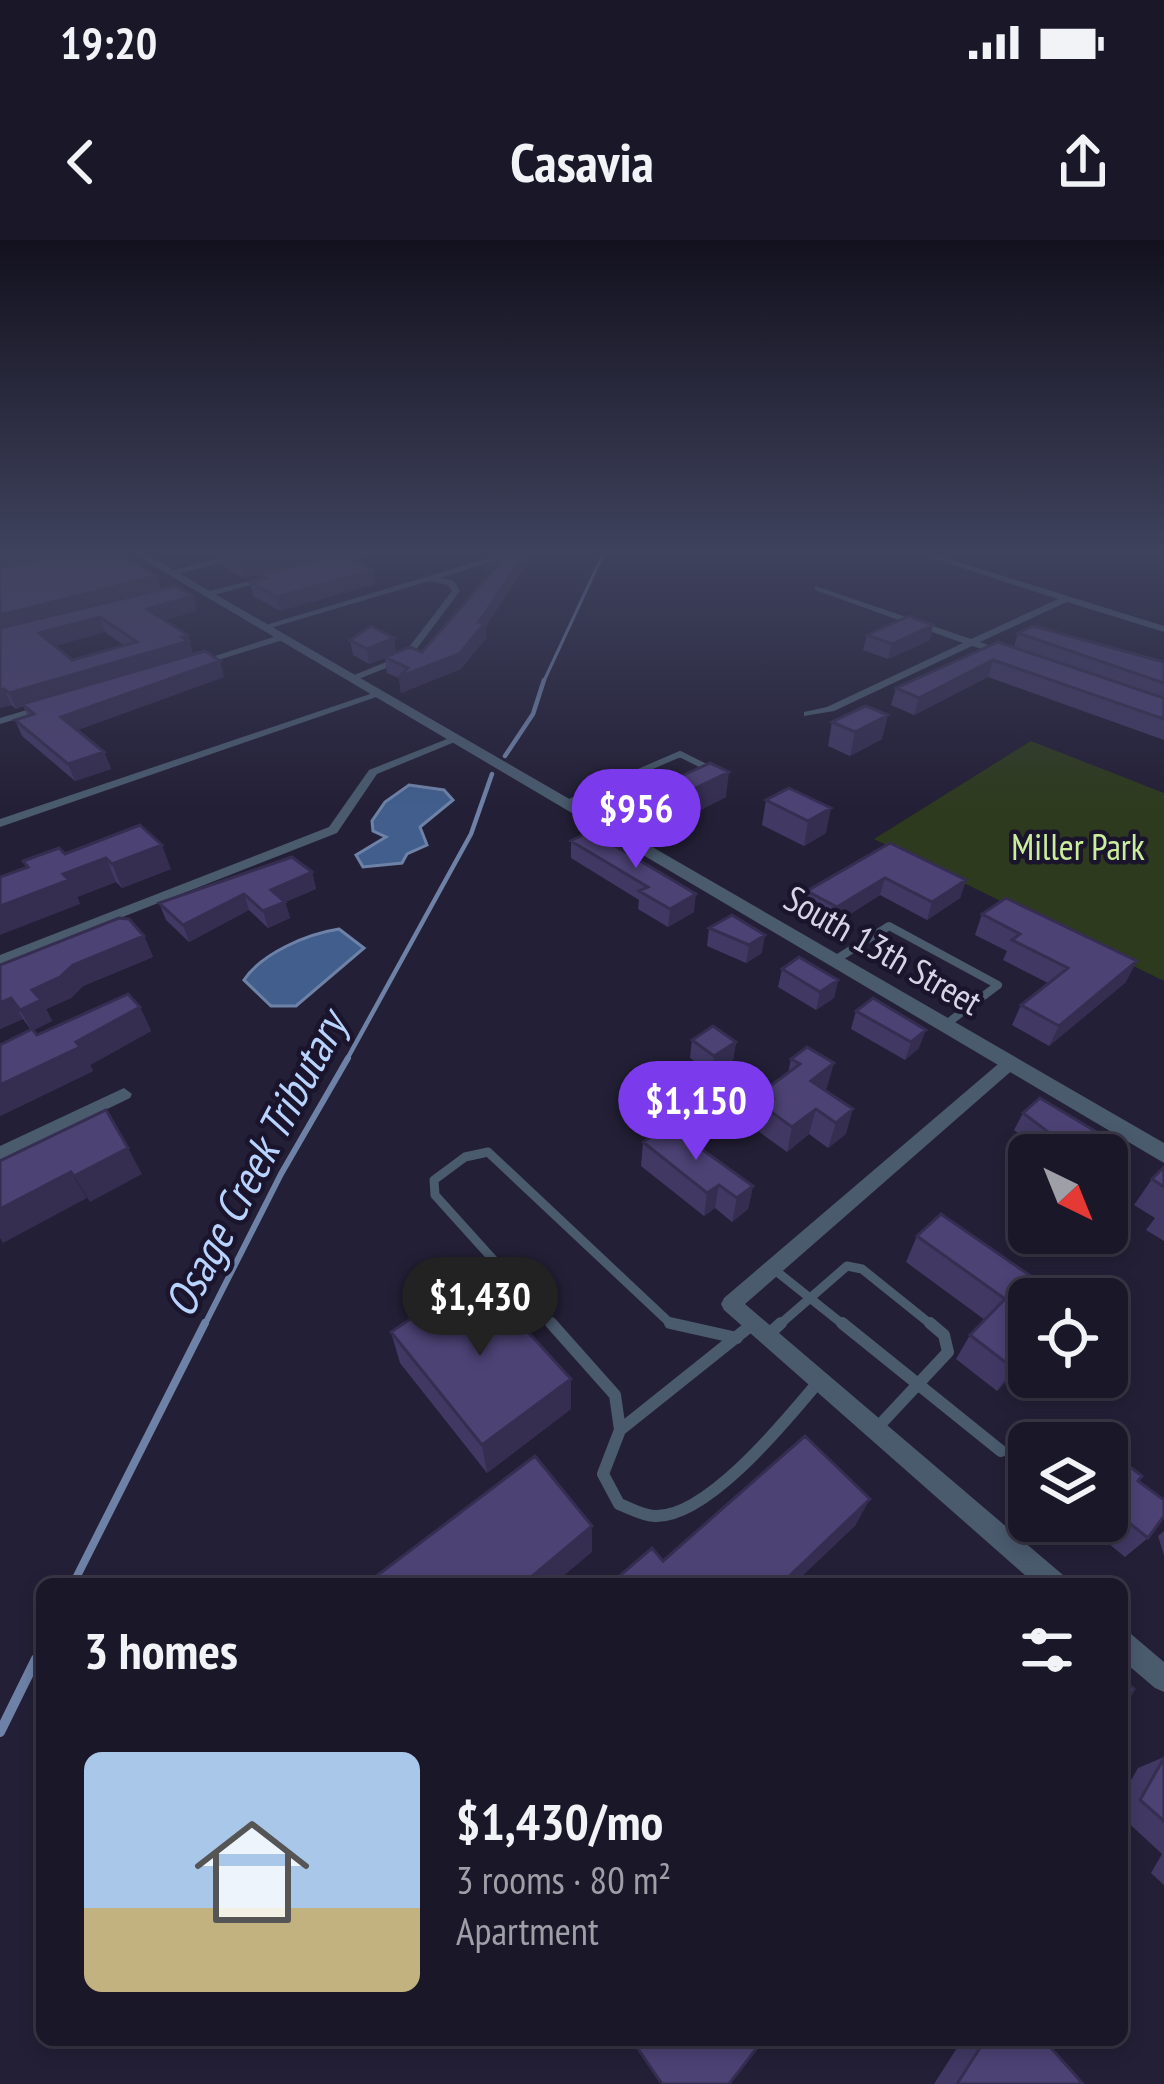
<!DOCTYPE html>
<meta charset="utf-8">
<style>
:root{--surface:#1a1728;--page:#232030;--text:#f1f3f6;--muted:#9f9fa8;--line:#383645;--accent:#7c3aed}
body{margin:0;font-family:"PT Sans Narrow",sans-serif;background:var(--page);color:var(--text);height:100vh;display:flex;flex-direction:column;font-size:45px;white-space:nowrap}
*{box-sizing:border-box;margin:0}
p{font-size:39px;color:var(--muted)}
.icon{flex:none;width:66px;height:66px;fill:none;stroke:currentColor;stroke-width:2;stroke-linecap:round;stroke-linejoin:round}
.map{position:relative;flex:1;overflow:hidden}
.sheet{position:absolute;left:36px;top:1338px;width:1092px;height:468px;display:flex;flex-direction:column;background:var(--surface);border-radius:18px;box-shadow:0 6px 18px #0003,0 0 0 3px var(--line)}
.sheet>*{flex:none}
.needle{width:78px;rotate:137deg}
.controls{position:absolute;left:1008px;top:894px;display:grid;gap:24px}
.controls a{display:grid;place-items:center;width:120px;height:120px;border-radius:18px;background:var(--surface);box-shadow:0 6px 18px #0003,0 0 0 3px var(--line);font-size:60px}
.price{position:absolute;translate:-50% -102px;padding:0 27px;border-radius:42px;background:var(--accent);color:#fff;font-size:39px;line-height:78px;filter:drop-shadow(0 3px 6px #0008)}
.price::after{content:'';position:absolute;left:50%;top:72px;width:36px;height:27px;margin-left:-18px;background:inherit;clip-path:polygon(0 0,100% 0,50% 100%)}
.price.current{background:#222;color:#fff}
ul{padding:0;list-style:none}
li{display:flex;align-items:center;gap:36px;height:300px;padding:0 48px}
li span{display:grid;place-items:center;flex:none;width:336px;height:240px;border-radius:18px;color:#555}
li>.icon{margin-inline-start:auto}
span .icon{width:144px;height:144px;fill:#fffc;stroke-width:1}
li b{font-size:51px}
h2{display:flex;justify-content:space-between;align-items:center;height:144px;padding:0 48px;font-size:51px}
.status{display:flex;justify-content:space-between;align-items:center;height:84px;padding:0 60px;background:var(--surface);direction:ltr}
.status svg{height:33px;fill:currentColor}
header{display:flex;justify-content:space-between;align-items:center;height:156px;padding:0 48px;background:var(--surface);font-size:54px;font-weight:800}
.map>svg:first-child{display:block}
</style>
<div class="status"><b>19:20</b><svg viewBox="0 0 49 12"><path d="M0 12V9h3v3zM5 12V6h3v6zM10 12V3h3v9zM15 12V0h3v12zM26 1h20v11H26zM47 4h2v5h-2z"/></svg></div>
<header><svg class="icon" aria-label="back" viewBox="0 0 24 24"><path d="M15 5l-7 7 7 7"/></svg>Casavia<svg class="icon" aria-label="share" viewBox="0 0 24 24"><path d="M12 15V3M7 8l5-5 5 5M5 13v7h14v-7"/></svg></header>
<div class="map">
<svg width="1164" height="1844" viewBox="0 0 1164 1844">
<rect width="100%" height="100%" fill="#231f36"/>
<path fill="#2e3a1d" d="M1031,501L1164,553V741L874,599Z"/>
<path fill="#415e8c" stroke="#6e82a7" stroke-width="3" d="M409,545L444,550L453,560L420,587L427,605L407,614L402,623L363,627L356,615L386,597L373,591L372,581L385,562Z
M339,689L364,708L296,766H271L244,740C262,713 307,694 339,689Z"/>
<g fill="none" stroke-linecap="round" stroke-linejoin="round">
<path stroke="#6e82a7" stroke-width="3" d="M543,443L605,310"/>
<path stroke="#6e82a7" stroke-width="4.5" d="M505,516L533,474L544,440
M346,821L471,594L492,534"/>
<path stroke="#6e82a7" stroke-width="6" d="M204,1086L281,934L348,818"/>
<path stroke="#6e82a7" stroke-width="8" d="M73,1344L205,1083
M34,1422L42,1406"/>
<path stroke="#6e82a7" stroke-width="10" d="M0,1492L36,1419"/>
<path stroke="#4a5b6e" stroke-width="4.5" d="M336,321L370,312
M172,333L229,318
M208,354L261,340"/>
<path stroke="#4a5b6e" stroke-width="6" d="M567,563L680,514L708,528L704,530
M605,586L637,571V561L673,545"/>
<path stroke="#4a5b6e" stroke-width="8" d="M835,720L889,686L998,745L945,785"/>
<path stroke="#4a5b6e" stroke-width="9" d="M771,1027L845,1086
M553,1086L435,955L434,940L465,917L488,912L671,1084L683,1086
M751,1086L755,1083
M778,1086L847,1026L862,1029L933,1086"/>
<path stroke="#4a5b6e" stroke-width="12" d="M551,1083L615,1155L620,1190
M670,1083L737,1098
M754,1083L620,1190L603,1234L619,1264C630,1268 643,1276 655,1276C708,1278 788,1178 820,1140
M842,1083L1001,1211
M768,1095L781,1083
M876,1189L948,1112L944,1095L930,1083"/>
<path fill="#4a5b6e" fill-rule="evenodd" d="M516,310H528L439,338L454,341L460,351L409,419L356,440L347,438L403,415L452,351L448,345L429,341L267,389L259,387Z
M907,310H919L1164,386V392L1067,362L980,402L1009,413V417L972,406L834,471L804,476V472L827,467L963,403L815,350V346L971,399L1058,359Z
M283,394L288,397L286,399L199,426L190,424Z
M376,452L385,454L0,587V579Z
M47,464L52,467L51,469L0,484V478Z
M452,497L462,499L377,534L337,593L0,725V715L329,587L369,530Z
M1010,817L1018,823L1016,827L745,1064L1063,1335L1066,1344H1035L724,1070L721,1064L724,1058L1004,819Z
M124,848L132,854L130,858L0,921V906Z
M1122,1390L1131,1394L1164,1422V1452L1155,1448L1122,1420Z"/>
<path fill="#4a5b6e" fill-rule="evenodd" d="M127,310H139L1164,903V923Z"/>
</g>
<path fill="#413964" fill-rule="evenodd" d="M0,310L193,356L196,371L164,380L188,395L193,415L224,437L77,490L104,512L111,529L75,541L22,496L15,480L28,476L23,466L16,469L11,465L0,468ZM105,392L125,406L72,420L54,406Z
M192,310H320L321,318L375,344L280,371L253,356L250,342L259,340L258,334L244,338L224,327L221,314L206,317Z
M532,316L485,388L486,398L461,429L401,453L399,438L387,433L385,418L369,424L353,415L350,400L394,398L396,413L422,412Z
M933,385L930,400L888,419L863,410L867,395Z
M1018,393L1164,422V500L988,437L914,475L891,465L896,448L1014,407Z
M832,482L882,499L850,516L828,506Z
M664,544L726,557L681,580L662,569Z
M789,548L826,593L804,606L762,585L766,560Z
M571,601L694,672L668,687L638,669L639,660L571,618Z
M890,603L966,640L960,658L927,680L880,655L833,685L804,669L807,651Z
M65,614L171,629L122,648L116,642L77,657L80,664L26,628L23,621Z
M312,632L316,649L285,662L290,678L268,688L249,670L189,702L166,680L159,663Z
M982,674L1126,742L1049,806L1012,785L1021,765L1048,743L1003,720L1007,711L975,695Z
M732,675L762,713L746,723L707,706L709,688Z
M144,696L153,717L83,746L71,758L46,769L52,781L33,790L37,795L140,767L151,791L90,825L93,831L0,876V805L31,790L23,779L0,789V725Z
M782,729L838,740L834,758L816,770L778,747Z
M856,771L919,808L905,820L851,789Z
M692,800L736,802L733,820L712,834L690,818Z
M807,807L827,848L824,850L846,894L828,908L809,894L787,912L758,891L760,879L757,876L762,852L788,833L791,819Z
M1023,873L1095,891L1084,908L1077,915H1045L1014,890Z
M643,902L753,946L748,969L732,982L715,968L704,976L641,926Z
M1164,927V1001L1146,990L1155,978L1134,965L1152,939Z
M917,996L1064,1059L1029,1117L997,1151L956,1119L970,1095L985,1080L906,1022Z
M391,1092L571,1139V1169L487,1233L400,1123Z
M1107,1209L1138,1241L1148,1298L1125,1317L1081,1281H1107Z
M1164,1291V1315L1158,1296Z
M1164,1517V1645L1151,1633L1162,1614L1122,1577V1556L1138,1528Z
M962,1800H1044L1083,1844H934Z"/>
<path fill="#352e51" d="M22,310H88L0,329V315Z
M204,310H243L220,311L221,314L206,317Z
M286,310H320L321,318L244,338L240,321Z
M527,310H532V316L485,388L486,398L461,429L401,453L399,437L479,382Z
M373,330L375,344L280,371L277,357Z
M157,336L162,350L0,391V375Z
M193,356L196,371L151,383L147,369Z
M100,377L105,392L44,408L39,393Z
M933,385L930,400L888,419L892,404Z
M188,395L193,416L16,469L9,453Z
M394,398L396,413L369,424L367,409Z
M993,420L988,437L914,475L919,458Z
M220,421L224,437L67,494L61,477Z
M4,449L11,465L0,468V450Z
M888,475L882,499L850,516L855,492Z
M104,512L111,529L75,541L68,524Z
M729,532L726,557L681,580L683,554Z
M831,568L826,593L804,606L808,581Z
M162,605L171,629L122,648L112,624Z
M106,618L116,642L77,657L80,664L0,695V666L63,634Z
M312,632L316,649L285,662L290,678L268,688L263,671L271,650Z
M885,638L880,655L833,685L837,667Z
M966,640L960,658L927,680L932,662Z
M244,654L249,670L189,702L183,685Z
M696,654L694,672L668,687L670,669Z
M765,695L762,713L746,723L749,705Z
M144,696L153,717L83,746L71,758L46,769L52,781L32,791L20,770L32,750L73,725Z
M1137,721L1126,742L1049,806L1059,786Z
M838,740L834,758L816,770L820,752Z
M11,758L23,779L0,789V763Z
M140,767L151,791L90,825L93,831L0,876V845Z
M926,790L919,808L905,820L911,802Z
M736,802L733,820L712,834L714,816Z
M834,823L827,848L805,866L811,841Z
M816,869L809,894L787,912L792,887Z
M853,869L846,894L828,908L836,883Z
M1095,891L1084,908L1077,915H1073L1078,907Z
M128,908L142,934L90,962L74,936Z
M71,932L87,958L3,1003L0,998V969Z
M719,945L715,968L704,976L707,953Z
M753,946L748,969L732,982L737,958Z
M1029,1111V1117L997,1151L1013,1128Z
M571,1139V1169L487,1233L482,1205Z
M870,1259L855,1286L794,1344H781Z
M592,1286V1312L554,1344H523Z"/>
<path fill="#4c4274" stroke="#352e51" stroke-width="3" fill-rule="evenodd" d="M0,310H22L0,315Z
M80,310H114L157,336L0,375V328Z
M224,310H286L240,321L220,311Z
M498,310H527L479,382L485,383L459,414L399,437L408,428L385,417L410,407L422,412L499,324L486,329Z
M338,314L373,330L277,357L250,342L266,338L258,334Z
M175,346L193,356L147,369L188,395L182,397L189,401L9,453L4,449L0,450V388ZM100,377L137,402L72,420L39,393Z
M909,376L933,385L892,404L867,395Z
M371,386L394,398L367,409L350,400Z
M1033,386L1164,422V443L1018,393Z
M998,402L1164,458V479L993,420L919,458L896,448Z
M205,411L220,421L61,477L104,512L68,524L15,480L34,474L22,464Z
M866,466L888,475L855,492L832,482Z
M710,523L729,532L683,554L664,544Z
M789,548L831,568L808,581L766,560Z
M140,585L162,605L112,624L106,618L63,634L69,640L0,666V637L28,627L23,621L59,608L65,614Z
M590,591L696,654L670,669L639,651L648,647L571,601Z
M890,603L966,640L932,662L885,638L837,667L807,651Z
M292,617L312,632L271,650L285,662L263,671L244,654L183,685L159,663Z
M1006,658L1137,721L1059,786L1021,765L1068,728L1012,700L1020,694L982,674Z
M732,675L765,695L749,705L709,688Z
M119,678L129,679L144,696L73,725L60,737L32,750L41,760L20,770L11,758L0,763V725Z
M799,717L838,740L820,752L782,729Z
M128,754L140,767L76,802L80,807L0,845V805L32,789L37,795Z
M873,758L926,790L911,802L856,771Z
M713,786L736,802L714,816L692,800Z
M807,807L834,823L811,841L853,869L836,883L816,869L792,887L763,866L773,859L762,852L800,824L791,819Z
M1040,858L1095,891L1078,907L1064,898L1060,901L1023,873Z
M106,870L128,908L74,936L71,932L0,969V921Z
M668,885L753,946L737,958L719,945L707,953L643,902Z
M1164,927V947L1152,939Z
M941,974L1064,1059H1029V1111L1013,1128L970,1095L1005,1059L917,996Z
M476,1035L571,1139L482,1205L391,1092Z
M1083,1191L1099,1203H1072Z
M805,1196L870,1259L781,1344H610L652,1308L663,1321Z
M1107,1209L1142,1236L1138,1241L1164,1260V1276L1148,1298L1107,1265Z
M535,1216L592,1286L523,1344H366Z
M1122,1439L1134,1449L1122,1468Z
M1164,1518V1581L1140,1560Z
M632,1800H763L729,1844H662Z
M985,1800H1044L1083,1844H957Z"/>
<linearGradient id="sky" x2="0" y2="1"><stop stop-color="#13111e"/><stop offset="0.55" stop-color="#3f425d"/><stop offset="1" stop-color="#3f425d" stop-opacity="0"/></linearGradient>
<rect width="1164" height="568" fill="url(#sky)"/>
<g text-anchor="middle" stroke-width="9" stroke-linejoin="round" paint-order="stroke">
<g font-size="36" fill="#cbee9c" stroke="#1a152c">
<text x="1078" y="620">Miller Park</text>
</g>
<g font-size="36" fill="#d7d5e5" stroke="#1a152c">
<text transform="translate(883 710) rotate(30)" y="13">South 13th Street</text>
</g>
<g font-size="45" font-style="italic" fill="#b8d3fe" stroke="#1a152c">
<text transform="translate(255 924) rotate(-62)" y="16">Osage Creek Tributary</text>
</g>
</g>
</svg>
<div class="controls">
<a><svg class="needle" viewBox="-14 -14 28 28"><path d="M0-13l5 13h-10z" fill="#e53935"/><path d="M0 13l5-13h-10z" fill="#9f9fa8"/></svg></a>
<a><svg class="icon" aria-label="locate" viewBox="0 0 24 24"><circle cx="12" cy="12" r="6"/><path d="M12 2v4M12 18v4M2 12h4M18 12h4"/></svg></a>
<a><svg class="icon" aria-label="layers" viewBox="0 0 24 24"><path d="M12 4l9 5-9 5-9-5zM3 14l9 5 9-5"/></svg></a>
</div>
<b class="price" style="left:636px;top:631px">$956</b>
<b class="price" style="left:696px;top:923px">$1,150</b>
<b class="price current" style="left:480px;top:1119px">$1,430</b>
<section class="sheet">
<h2>3 homes<svg class="icon" aria-label="filters" viewBox="0 0 24 24"><path d="M4 7h16M4 17h16"/><circle cx="9" cy="7" r="2"/><circle cx="15" cy="17" r="2"/></svg></h2>
<ul>
<li><span style="background:linear-gradient(#a9c7e8 65%,#c2b280 0)"><svg class="icon" aria-label="home" viewBox="0 0 24 24"><path d="M3 11l9-7 9 7M6 9v11h12V9"/></svg></span><div><b>$1,430/mo</b><p>3 rooms · 80 m²</p><p>Apartment</p></div></li>
</ul>
</section>
</div>
